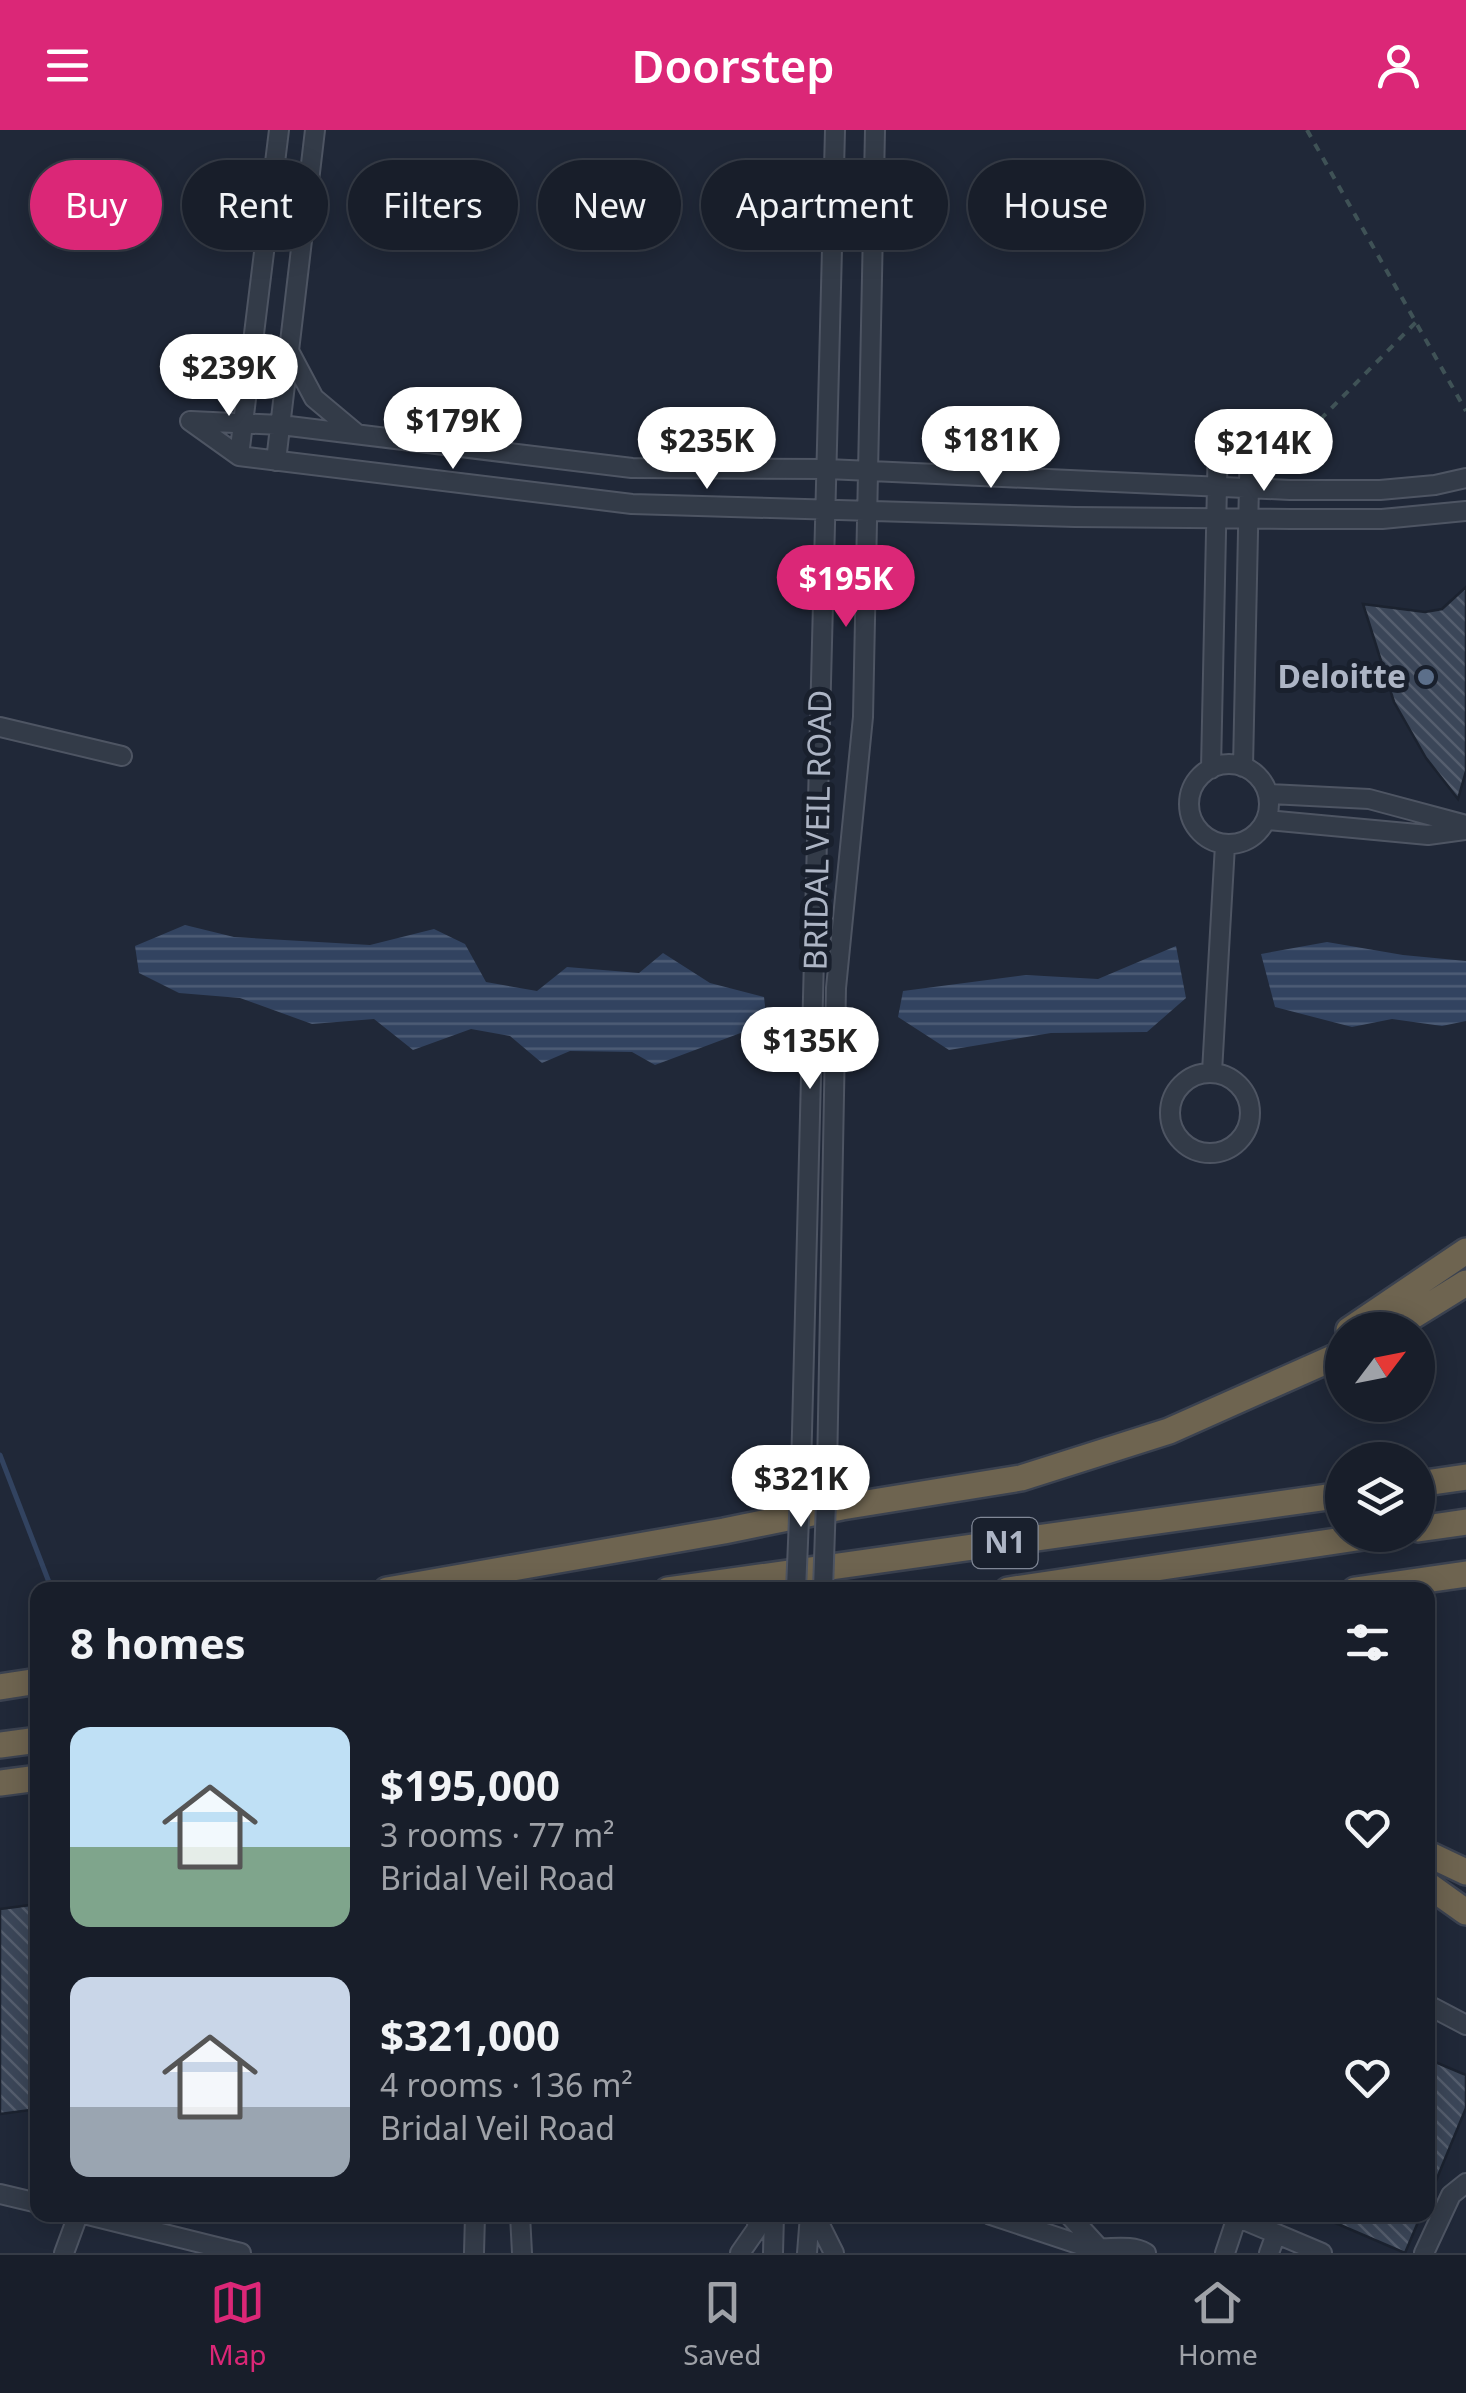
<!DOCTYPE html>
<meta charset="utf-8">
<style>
:root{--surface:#181e2a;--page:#212732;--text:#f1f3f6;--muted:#9fa2a8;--line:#363c47;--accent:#db2777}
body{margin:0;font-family:"Noto Sans",sans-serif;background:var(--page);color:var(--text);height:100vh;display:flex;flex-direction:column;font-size:38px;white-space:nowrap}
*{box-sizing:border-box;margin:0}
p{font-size:32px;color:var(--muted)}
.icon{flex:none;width:55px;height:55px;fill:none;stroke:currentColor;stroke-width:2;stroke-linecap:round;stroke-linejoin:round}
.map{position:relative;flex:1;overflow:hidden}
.side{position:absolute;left:30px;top:1452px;width:1405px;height:640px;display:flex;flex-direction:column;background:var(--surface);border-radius:20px;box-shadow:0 5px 25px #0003,0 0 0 2px var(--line)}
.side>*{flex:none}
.top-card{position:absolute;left:30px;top:30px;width:1408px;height:90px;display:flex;gap:20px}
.needle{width:65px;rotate:58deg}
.tools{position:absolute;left:1325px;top:1182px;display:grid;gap:20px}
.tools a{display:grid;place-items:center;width:110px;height:110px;border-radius:50%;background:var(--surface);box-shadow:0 5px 25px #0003,0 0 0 2px var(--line);font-size:50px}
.price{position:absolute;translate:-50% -85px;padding:0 22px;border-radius:35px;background:#fff;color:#222;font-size:32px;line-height:65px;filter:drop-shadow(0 2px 5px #0008)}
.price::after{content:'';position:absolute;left:50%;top:60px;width:30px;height:22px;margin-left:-15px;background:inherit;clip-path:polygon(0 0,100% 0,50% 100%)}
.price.on{background:var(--accent);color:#fff}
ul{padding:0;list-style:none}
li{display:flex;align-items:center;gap:30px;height:250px;padding:0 40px}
li span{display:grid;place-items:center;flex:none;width:280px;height:200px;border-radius:20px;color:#555}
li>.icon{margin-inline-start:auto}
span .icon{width:120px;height:120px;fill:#fffc;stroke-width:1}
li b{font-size:42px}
h2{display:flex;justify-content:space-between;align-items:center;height:120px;padding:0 40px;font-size:42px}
.chip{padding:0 35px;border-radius:45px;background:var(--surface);box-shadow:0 5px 25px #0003,0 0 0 2px var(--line);font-size:35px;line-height:90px}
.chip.on{background:var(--accent);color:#fff}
header{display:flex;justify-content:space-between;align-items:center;height:130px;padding:0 40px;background:var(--accent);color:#fff;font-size:45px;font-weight:600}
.dock{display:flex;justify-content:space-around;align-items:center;height:140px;border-top:2px solid var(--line);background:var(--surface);font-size:28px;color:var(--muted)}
.dock a{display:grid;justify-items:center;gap:5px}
.dock .on{color:var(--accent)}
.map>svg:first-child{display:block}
</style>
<header><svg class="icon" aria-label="menu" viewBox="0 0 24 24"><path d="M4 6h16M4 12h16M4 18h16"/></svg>Doorstep<svg class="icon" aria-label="person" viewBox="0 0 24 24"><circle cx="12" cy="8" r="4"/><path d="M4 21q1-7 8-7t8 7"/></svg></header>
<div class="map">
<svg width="1466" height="2123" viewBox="0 0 1466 2123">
<defs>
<pattern id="water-rules" width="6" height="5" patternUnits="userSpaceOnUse" patternTransform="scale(2.5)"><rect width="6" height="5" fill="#324360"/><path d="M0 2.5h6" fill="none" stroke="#4d5c75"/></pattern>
<pattern id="building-back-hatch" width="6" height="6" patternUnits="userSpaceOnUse" patternTransform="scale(2.5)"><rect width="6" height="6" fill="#3b4658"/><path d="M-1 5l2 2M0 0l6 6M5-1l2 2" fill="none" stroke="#555e6e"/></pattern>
</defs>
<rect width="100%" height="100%" fill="#202838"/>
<path fill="url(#water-rules)" d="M185,795L234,807L370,815L434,799L465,814L486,852L537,861L567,837L639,843L663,823L710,853L764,867L767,893L655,935L632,922L570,921L542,933L510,906L471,899L413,920L374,889L312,894L240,868L179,863L139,843L135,816Z
M1327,812L1403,825L1466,831V891L1442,896L1392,889L1352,897L1275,877L1261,824Z
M1176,816L1186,868L1147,902L1051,903L949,920L898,887L903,861L1026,845L1098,849Z"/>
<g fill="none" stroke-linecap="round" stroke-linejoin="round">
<path stroke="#324360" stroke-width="5" d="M0,1325L52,1460"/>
</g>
<path fill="url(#building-back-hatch)" stroke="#1b222f" stroke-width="2.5" d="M1466,457V641L1458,669L1426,628L1394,572L1363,474L1425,482L1442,479Z
M38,1774V1979L0,1984V1779Z
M1428,1929L1466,1945V1978L1428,2070Z
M1317,2085H1421L1405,2123Z"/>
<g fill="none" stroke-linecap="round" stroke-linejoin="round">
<g stroke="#4e5563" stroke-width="22">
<path id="minor" d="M289,221L314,268L357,304
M190,291L239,326L632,374L1075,387L1291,389H1382L1466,381
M191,291L281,295L632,338L827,339L1290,360H1380L1435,355L1466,348
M239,326L279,0
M276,331L315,0
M0,597L122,626
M1189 674a40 40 0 1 1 80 0a40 40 0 1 1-80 0Z
M1243,637L1250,308
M1211,639L1218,308
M1268,664L1369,669L1466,695
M1267,690L1428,705L1466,700
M1212,942L1225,715
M1170 983a40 40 0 1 1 80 0a40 40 0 1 1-80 0Z
M801,1341L835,0
M827,1341L836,858L863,587L875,0
M1428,1875L1466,1895
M0,2064L38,2073
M88,2085L241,2123
M520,2085L522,2123
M815,2085L834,2123
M991,2085L1087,2117C1107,2121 1128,2113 1146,2123
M1069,2085L1101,2120
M1232,2085L1322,2123
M64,2123L78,2085
M474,2123L475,2085
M740,2123L756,2100L760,2085
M773,2123L774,2085
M807,2123L810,2085
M1225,2123L1237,2087
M1269,2123L1276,2104
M1424,2123L1451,2065L1466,2053"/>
</g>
<g stroke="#3b4250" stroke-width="30">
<path id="highway" d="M1349,1200L1466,1121
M1390,1200L1466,1153
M1418,1354L1466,1347
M1418,1399L1466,1392
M387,1460L724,1401L842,1377L1021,1348L1169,1301L1342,1224
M668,1460L1342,1365
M1008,1460L1377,1405
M1355,1460L1466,1444
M0,1557L38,1551
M0,1615L38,1610
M0,1653L38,1648
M1428,1724L1466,1742
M1428,1755L1466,1782"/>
</g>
<path stroke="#3f5256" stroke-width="4" stroke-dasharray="8 8" stroke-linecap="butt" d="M1307,0L1466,281
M1290,343L1291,325L1311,299L1416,192"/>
<use href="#minor" stroke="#333b48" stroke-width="18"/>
<use href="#highway" stroke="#6e6450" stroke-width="25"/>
<g stroke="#4e5563" stroke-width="22" stroke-linecap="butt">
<path id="minor-bridge" d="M796,1460L801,1341
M823,1460L827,1341"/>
</g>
<use href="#minor-bridge" stroke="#333b48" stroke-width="18"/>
</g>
<circle fill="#5c6f8a" stroke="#19202d" stroke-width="4" cx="1426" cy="547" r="10"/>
<g text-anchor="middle" stroke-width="10" stroke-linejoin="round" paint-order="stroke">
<rect fill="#19202d" stroke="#818897" stroke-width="2.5" x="972.5" y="1388" width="65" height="50" rx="8"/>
<g font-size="30" font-weight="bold" fill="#adb5c5">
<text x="1005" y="1423">N1</text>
</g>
<g font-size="32" font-weight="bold" fill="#adb5c5" stroke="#19202d" text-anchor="end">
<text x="1406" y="558">Deloitte</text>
</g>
<g font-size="32" fill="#adb5c5" stroke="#19202d">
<text transform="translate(818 700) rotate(-89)" y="11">BRIDAL VEIL ROAD</text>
</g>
</g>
</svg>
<div class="tools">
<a><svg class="needle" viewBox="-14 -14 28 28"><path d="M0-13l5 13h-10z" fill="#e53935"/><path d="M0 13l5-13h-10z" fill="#9fa2a8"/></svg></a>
<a><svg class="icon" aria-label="layers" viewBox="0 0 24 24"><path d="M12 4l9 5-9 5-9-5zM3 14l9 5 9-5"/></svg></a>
</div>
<b class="price" style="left:229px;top:289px">$239K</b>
<b class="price" style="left:453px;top:342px">$179K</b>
<b class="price" style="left:991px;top:361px">$181K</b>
<b class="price" style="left:707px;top:362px">$235K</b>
<b class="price" style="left:1264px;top:364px">$214K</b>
<b class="price on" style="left:846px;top:500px">$195K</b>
<b class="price" style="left:810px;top:962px">$135K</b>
<b class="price" style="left:801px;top:1400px">$321K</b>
<div class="top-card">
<a class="chip on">Buy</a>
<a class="chip">Rent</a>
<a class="chip">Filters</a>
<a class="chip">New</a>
<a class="chip">Apartment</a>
<a class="chip">House</a>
</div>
<section class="side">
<h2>8 homes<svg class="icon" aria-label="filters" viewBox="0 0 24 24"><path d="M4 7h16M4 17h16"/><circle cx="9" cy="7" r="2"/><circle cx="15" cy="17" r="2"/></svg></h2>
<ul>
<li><span style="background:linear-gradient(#bfe0f5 60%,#7fa58c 0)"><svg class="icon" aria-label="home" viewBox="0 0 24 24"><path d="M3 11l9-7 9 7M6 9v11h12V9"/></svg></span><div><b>$195,000</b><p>3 rooms · 77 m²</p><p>Bridal Veil Road</p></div><svg class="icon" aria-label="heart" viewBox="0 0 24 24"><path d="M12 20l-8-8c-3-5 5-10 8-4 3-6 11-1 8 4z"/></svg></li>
<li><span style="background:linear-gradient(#c9d6e8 65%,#9aa5b1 0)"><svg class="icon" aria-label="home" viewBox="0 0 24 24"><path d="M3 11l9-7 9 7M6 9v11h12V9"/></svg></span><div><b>$321,000</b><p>4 rooms · 136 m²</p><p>Bridal Veil Road</p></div><svg class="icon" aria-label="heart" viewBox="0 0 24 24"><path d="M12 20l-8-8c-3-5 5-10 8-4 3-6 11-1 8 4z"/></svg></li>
</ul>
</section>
</div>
<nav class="dock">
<a class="on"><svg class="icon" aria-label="map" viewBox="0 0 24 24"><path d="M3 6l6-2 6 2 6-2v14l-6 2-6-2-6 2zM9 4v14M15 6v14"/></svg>Map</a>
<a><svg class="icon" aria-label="saved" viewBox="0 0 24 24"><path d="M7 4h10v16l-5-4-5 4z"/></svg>Saved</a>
<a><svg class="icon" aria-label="home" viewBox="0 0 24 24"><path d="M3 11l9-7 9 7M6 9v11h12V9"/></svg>Home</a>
</nav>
